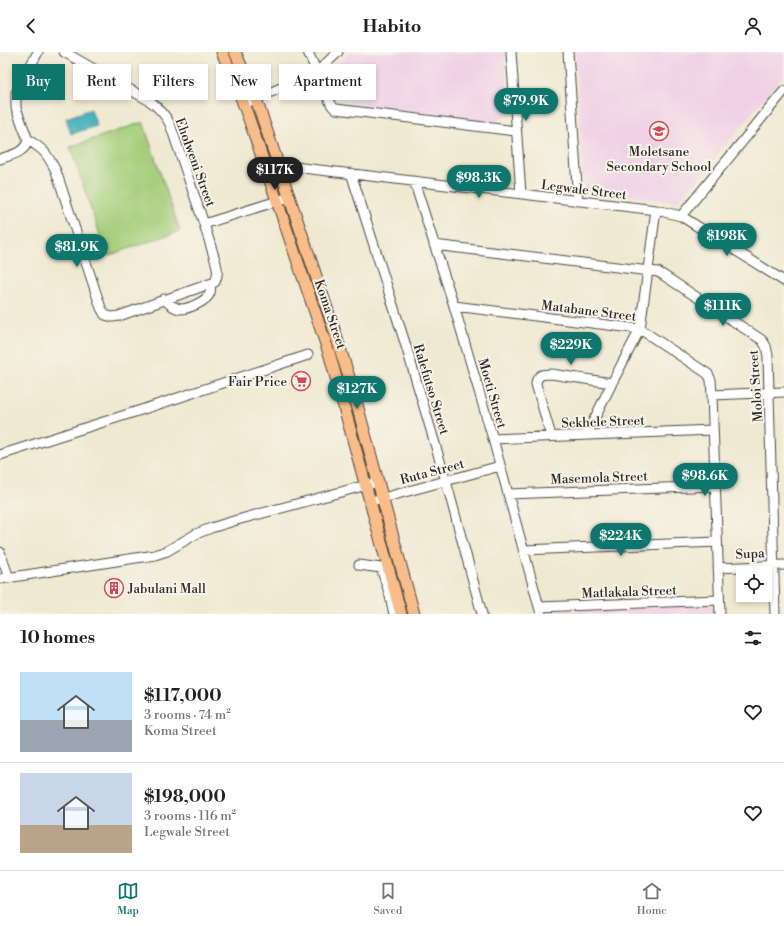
<!DOCTYPE html>
<meta charset="utf-8">
<style>
:root{--surface:#fff;--page:#f6f6f6;--text:#202124;--muted:#757577;--line:#e0e0e0;--accent:#0f766e}
body{margin:0;font-family:"Libre Bodoni",serif;background:var(--page);color:var(--text);height:100vh;display:flex;flex-direction:column;font-size:15px;white-space:nowrap}
*{box-sizing:border-box;margin:0}
p{font-size:13px;color:var(--muted)}
.icon{flex:none;width:22px;height:22px;fill:none;stroke:currentColor;stroke-width:2;stroke-linecap:round;stroke-linejoin:round}
.map{position:relative;height:562px;overflow:hidden}
.drawer{display:flex;flex-direction:column;background:var(--surface);flex:1}
.drawer>*{flex:none}
.guide{position:absolute;left:12px;top:12px;width:400px;height:36px;display:flex;gap:8px}
.controls{position:absolute;left:736px;top:514px;display:grid;gap:8px}
.controls a{display:grid;place-items:center;width:36px;height:36px;border-radius:0px;background:var(--surface);box-shadow:0 2px 6px #0003;font-size:20px}
.price{position:absolute;translate:-50% -34px;padding:0 9px;border-radius:14px;background:var(--accent);color:#fff;font-size:13px;line-height:26px;filter:drop-shadow(0 1px 2px #0008)}
.price::after{content:'';position:absolute;left:50%;top:24px;width:12px;height:9px;margin-left:-6px;background:inherit;clip-path:polygon(0 0,100% 0,50% 100%)}
.price.active{background:#222;color:#fff}
ul{padding:0;list-style:none}
li{display:flex;align-items:center;gap:12px;height:100px;padding:0 20px}
li+li{border-top:1px solid var(--line)}
li span{display:grid;place-items:center;flex:none;width:112px;height:80px;border-radius:0px;color:#555}
li>.icon{margin-inline-start:auto}
span .icon{width:48px;height:48px;fill:#fffc;stroke-width:1}
li b{font-size:17px}
h2{display:flex;justify-content:space-between;align-items:center;height:48px;padding:0 20px;font-size:17px}
.chip{padding:0 14px;border-radius:0px;background:var(--surface);box-shadow:0 2px 6px #0003;font-size:14px;line-height:36px}
.chip.active{background:var(--accent);color:#fff}
header{display:flex;justify-content:space-between;align-items:center;height:52px;padding:0 20px;background:var(--surface);font-size:18px;font-weight:700}
.dock{display:flex;justify-content:space-around;align-items:center;height:56px;border-top:1px solid var(--line);background:var(--surface);font-size:11px;color:var(--muted)}
.dock a{display:grid;justify-items:center;gap:2px}
.dock .active{color:var(--accent)}
.map>svg:first-child{display:block}
</style>
<header><svg class="icon" aria-label="back" viewBox="0 0 24 24"><path d="M15 5l-7 7 7 7"/></svg>Habito<svg class="icon" aria-label="person" viewBox="0 0 24 24"><circle cx="12" cy="8" r="4"/><path d="M4 21q1-7 8-7t8 7"/></svg></header>
<div class="map">
<svg width="784" height="562" viewBox="0 0 784 562">
<rect width="100%" height="100%" fill="#f7f3e8"/>
<filter id="ink" filterUnits="userSpaceOnUse"><feTurbulence type="fractalNoise" baseFrequency=".025" numOctaves="2"/><feDisplacementMap in="SourceGraphic" scale="8" xChannelSelector="R" yChannelSelector="G"/><feConvolveMatrix kernelMatrix="1 2 1 2 8 2 1 2 1" color-interpolation-filters="sRGB"/></filter>
<filter id="wash" filterUnits="userSpaceOnUse"><feTurbulence type="fractalNoise" baseFrequency=".012" numOctaves="4" result="noise"/><feDisplacementMap in="SourceGraphic" scale="16" xChannelSelector="R" yChannelSelector="G"/><feGaussianBlur stdDeviation="0.9" result="paint"/><feColorMatrix in="noise" values="0 0 0 0 0 0 0 0 0 0 0 0 0 0 0 0 0 1.4 0 .05"/><feComposite in="paint" operator="in"/></filter>
<g filter="url(#wash)">
<rect width="100%" height="100%" fill="#f0e9d1"/>
<path fill="#f0d0e5" d="M351,0H505L509,61L498,68L486,70L344,51L336,44L326,23Z
M575,0H784V23L678,150L587,139L584,135Z
M710,553L715,557V562H552L561,558Z"/>
<path fill="#a6cf7b" stroke="#687d53" d="M143,70L180,179L107,204L70,95Z"/>
<path fill="#41b0bc" stroke="#366e74" d="M91,57L97,74L71,82L66,66Z"/>
</g>
<g filter="url(#ink)">
<g fill="none" stroke-linecap="round" stroke-linejoin="round">
<g stroke="#494844" stroke-width="11">
<path id="minor" d="M308,0L331,52L333,55L336,57L516,79
M511,0L521,142
M568,0L578,149
M244,52L317,20L338,0
M28,88C45,98 47,102 56,119L101,256L105,263L112,265L119,264L215,230C218,223 218,219 216,211L204,172L170,72C165,62 159,56 150,49L64,0
M0,107C11,103 25,101 28,88L16,56V41L20,33L38,0
M267,118L279,114H286L656,158L681,164L784,229
M351,121L406,294L446,429L482,562
M414,129L454,254L493,387L541,562
M681,164L784,39
M204,172L290,145
M434,193L658,220L663,223L762,288L766,294L768,304L775,562
M164,247C169,252 174,256 180,257C189,257 207,249 210,241C211,238 210,235 210,232
M454,254L640,277L708,322L711,328L712,343L720,562
M712,343L784,340
M587,382L612,331L640,277L656,158
M551,384L536,332C537,322 543,322 551,322L612,331
M493,387L713,378
M0,403L141,358L308,303
M508,442L715,434
M371,449L383,446L500,414
M524,498L717,490
M0,500L9,526
M359,513L381,516L389,540L394,562
M718,516L784,513
M0,527L155,503L167,499L196,482L211,476L237,468L378,430
M539,555L719,548"/>
</g>
<g stroke="#494844" stroke-width="13">
<path id="major" d="M222,0L238,37L250,70L330,304L401,562
M235,0L256,47L332,271L353,338L414,562"/>
</g>
<use href="#minor" stroke="#fff" stroke-width="9"/>
<use href="#major" stroke="#f8bd89" stroke-width="11"/>
</g>
</g>
<defs>
<g id="school-ring" transform="scale(1)"><circle r="9.5" fill="#f7f3e8" stroke="#d1495b" stroke-width="1.5"/><path d="M0-5L7-2L0 1L-7-2ZM-4 1L0 2.5L4 1V4Q0 6-4 4Z" fill="#d1495b"/></g>
<g id="supermarket-ring" transform="scale(1)"><circle r="9.5" fill="#f7f3e8" stroke="#d1495b" stroke-width="1.5"/><path d="M-6-5.5h2.5l.6 2H6L4.5 2H-2.5L-4.4-4H-6ZM-1.5 3.2a1.3 1.3 0 1 0 .1 0ZM3 3.2a1.3 1.3 0 1 0 .1 0Z" fill="#d1495b"/></g>
<g id="building-ring" transform="scale(1)"><circle r="9.5" fill="#f7f3e8" stroke="#d1495b" stroke-width="1.5"/><path d="M-4-6H4V6H1V3H-1V6H-4ZM-2.5-4.3h1.7v1.8h-1.7ZM.8-4.3h1.7v1.8H.8ZM-2.5-1h1.7V.8h-1.7ZM.8-1h1.7V.8H.8Z" fill="#d1495b"/></g>
</defs>
<g fill-rule="evenodd">
<use href="#school-ring" x="659" y="79"/>
<use href="#supermarket-ring" x="301" y="329"/>
<use href="#building-ring" x="114" y="536"/>
</g>
<g text-anchor="middle" stroke-width="4" stroke-linejoin="round" paint-order="stroke">
<g font-size="13" fill="#2b2b2b" stroke="#f7f3e8">
<text x="659" y="104">Moletsane<tspan x="659" dy="15">Secondary School</tspan></text>
<text x="287" y="334" text-anchor="end">Fair Price</text>
<text x="128" y="541" text-anchor="start">Jabulani Mall</text>
</g>
<g font-size="13" fill="#2b2b2b" stroke="#f7f3e8">
<text transform="translate(196 110) rotate(70)" y="5">Eholweni Street</text>
<text transform="translate(584 137) rotate(7)" y="5">Legwale Street</text>
<text transform="translate(589 258) rotate(7)" y="5">Matabane Street</text>
<text transform="translate(331 262) rotate(71)" y="5">Koma Street</text>
<text transform="translate(755 334) rotate(-94)" y="5">Moloi Street</text>
<text transform="translate(432 337) rotate(73)" y="5">Ralefutso Street</text>
<text transform="translate(493 341) rotate(74)" y="5">Moeti Street</text>
<text transform="translate(603 369) rotate(-2)" y="5">Sekhele Street</text>
<text transform="translate(432 419) rotate(-15)" y="5">Ruta Street</text>
<text transform="translate(599 425) rotate(-2)" y="5">Masemola Street</text>
<text transform="translate(750 501) rotate(-3)" y="5">Supa</text>
<text transform="translate(629 539) rotate(-2)" y="5">Matlakala Street</text>
</g>
</g>
</svg>
<div class="controls">
<a><svg class="icon" aria-label="locate" viewBox="0 0 24 24"><circle cx="12" cy="12" r="6"/><path d="M12 2v4M12 18v4M2 12h4M18 12h4"/></svg></a>
</div>
<b class="price" style="left:526px;top:70px">$79.9K</b>
<b class="price active" style="left:275px;top:139px">$117K</b>
<b class="price" style="left:479px;top:147px">$98.3K</b>
<b class="price" style="left:727px;top:205px">$198K</b>
<b class="price" style="left:77px;top:216px">$81.9K</b>
<b class="price" style="left:723px;top:275px">$111K</b>
<b class="price" style="left:571px;top:314px">$229K</b>
<b class="price" style="left:357px;top:358px">$127K</b>
<b class="price" style="left:705px;top:445px">$98.6K</b>
<b class="price" style="left:621px;top:505px">$224K</b>
<div class="guide">
<a class="chip active">Buy</a>
<a class="chip">Rent</a>
<a class="chip">Filters</a>
<a class="chip">New</a>
<a class="chip">Apartment</a>
</div>
</div>
<section class="drawer">
<h2>10 homes<svg class="icon" aria-label="filters" viewBox="0 0 24 24"><path d="M4 7h16M4 17h16"/><circle cx="9" cy="7" r="2"/><circle cx="15" cy="17" r="2"/></svg></h2>
<ul>
<li><span style="background:linear-gradient(#bfe0f5 60%,#9aa5b1 0)"><svg class="icon" aria-label="home" viewBox="0 0 24 24"><path d="M3 11l9-7 9 7M6 9v11h12V9"/></svg></span><div><b>$117,000</b><p>3 rooms · 74 m²</p><p>Koma Street</p></div><svg class="icon" aria-label="heart" viewBox="0 0 24 24"><path d="M12 20l-8-8c-3-5 5-10 8-4 3-6 11-1 8 4z"/></svg></li>
<li><span style="background:linear-gradient(#c9d6e8 65%,#b9a48a 0)"><svg class="icon" aria-label="home" viewBox="0 0 24 24"><path d="M3 11l9-7 9 7M6 9v11h12V9"/></svg></span><div><b>$198,000</b><p>3 rooms · 116 m²</p><p>Legwale Street</p></div><svg class="icon" aria-label="heart" viewBox="0 0 24 24"><path d="M12 20l-8-8c-3-5 5-10 8-4 3-6 11-1 8 4z"/></svg></li>
</ul>
</section>
<nav class="dock">
<a class="active"><svg class="icon" aria-label="map" viewBox="0 0 24 24"><path d="M3 6l6-2 6 2 6-2v14l-6 2-6-2-6 2zM9 4v14M15 6v14"/></svg>Map</a>
<a><svg class="icon" aria-label="saved" viewBox="0 0 24 24"><path d="M7 4h10v16l-5-4-5 4z"/></svg>Saved</a>
<a><svg class="icon" aria-label="home" viewBox="0 0 24 24"><path d="M3 11l9-7 9 7M6 9v11h12V9"/></svg>Home</a>
</nav>
